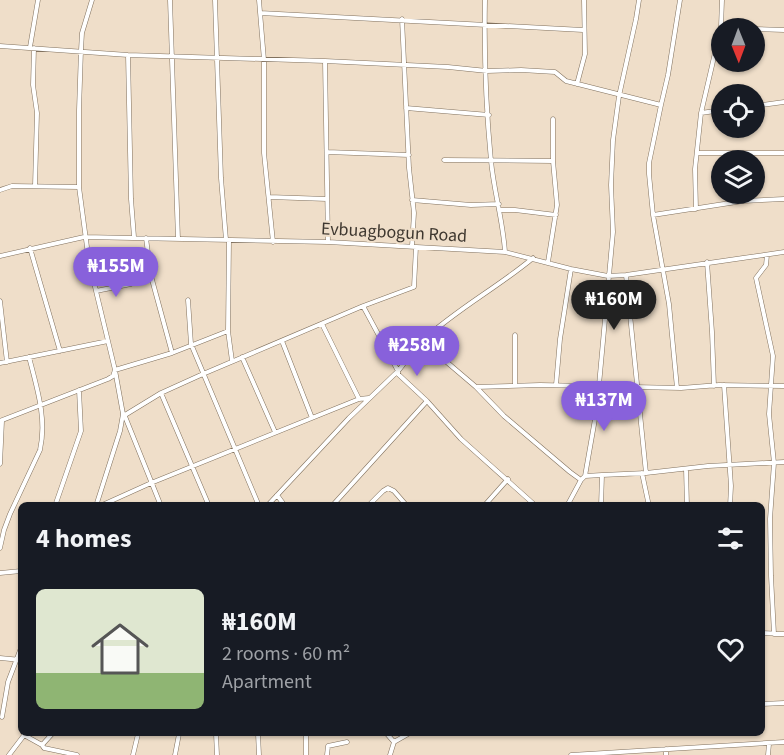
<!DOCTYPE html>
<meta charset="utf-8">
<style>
:root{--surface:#171b24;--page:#242831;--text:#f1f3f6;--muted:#9ea1a6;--accent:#8861db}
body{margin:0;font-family:"Source Sans 3",sans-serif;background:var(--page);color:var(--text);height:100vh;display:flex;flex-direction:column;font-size:22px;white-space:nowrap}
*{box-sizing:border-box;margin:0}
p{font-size:20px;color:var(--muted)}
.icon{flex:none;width:33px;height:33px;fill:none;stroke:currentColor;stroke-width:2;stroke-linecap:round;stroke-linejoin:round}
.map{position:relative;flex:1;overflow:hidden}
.side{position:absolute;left:18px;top:502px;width:747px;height:234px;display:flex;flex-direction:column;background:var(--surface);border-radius:9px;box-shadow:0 2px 4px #0004}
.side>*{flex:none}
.needle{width:39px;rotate:179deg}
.fabs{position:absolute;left:711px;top:18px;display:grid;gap:12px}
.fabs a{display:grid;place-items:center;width:54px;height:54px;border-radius:50%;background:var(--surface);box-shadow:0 2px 4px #0004;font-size:30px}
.price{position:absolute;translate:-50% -51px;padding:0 14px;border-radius:21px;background:var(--accent);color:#fff;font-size:20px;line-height:39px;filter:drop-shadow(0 2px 3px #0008)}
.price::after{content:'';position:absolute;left:50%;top:36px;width:18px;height:14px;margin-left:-9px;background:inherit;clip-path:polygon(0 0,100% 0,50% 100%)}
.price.active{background:#222;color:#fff}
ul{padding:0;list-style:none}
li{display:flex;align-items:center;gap:18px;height:150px;padding:0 18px}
li span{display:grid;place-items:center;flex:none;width:168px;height:120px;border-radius:9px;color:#555}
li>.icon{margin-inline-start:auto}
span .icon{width:72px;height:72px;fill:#fffc;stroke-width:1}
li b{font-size:26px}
h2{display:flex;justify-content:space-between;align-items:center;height:72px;padding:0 18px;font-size:26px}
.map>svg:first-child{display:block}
</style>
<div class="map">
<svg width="784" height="755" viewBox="0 0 784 755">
<rect width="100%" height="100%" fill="#efdec9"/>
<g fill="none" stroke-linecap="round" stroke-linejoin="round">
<g stroke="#81715e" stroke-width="5">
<path id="street" d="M92,0L82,33L81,50L79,110V187L89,262L115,370L123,414L120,431L96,506
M170,0L178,239
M215,0L221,178L226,240
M259,0L264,60V153L273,242
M485,0C484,52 486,109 491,161C494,192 503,221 505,252
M722,0L721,27L737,28
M260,13L583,30
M402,19L409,168L414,213L412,246
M754,29L784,30
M0,46L128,55L325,61L448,67L487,71L521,70L555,72L566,81L661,105L649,163V174L653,215L669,304L677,388
M30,47L38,0
M34,48L33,85L37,113L35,186
M128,55L131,199L134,237
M325,61L328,242
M577,84L585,54L584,0
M661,105L668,75L680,0
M754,106L784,102
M406,108L489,115
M701,113L722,110
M327,152L409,155
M697,153H784
M444,160L553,161V119
M0,190L12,186L79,187
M269,197L327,199
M412,200L471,205L499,204
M696,209L695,169L701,113L721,27
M500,210H515L556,215
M653,215L743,201L784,199
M146,238L151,276L172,353
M229,240L228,331L232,361
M30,248L60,351
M767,255L766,265L756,278L773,356L769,414L774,463L770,519L771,576L774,634
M0,256L84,237L328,242L505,252L571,269L608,276L626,275L784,252
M533,258C497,288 455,310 421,342C412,350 406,362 398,371V374L427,401L461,439L536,506
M548,262L557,205L553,161
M707,262L712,332L714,386
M626,275L646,473
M96,291L131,284
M188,300L191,344L259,506
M0,301L7,362
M322,324L359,399
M282,341L312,418
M422,341L476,387L540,385L681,388L719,385L784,386
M242,357L275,432
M0,363L108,341
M515,385V335
M556,385L560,339L571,269
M599,385L613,232L611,185L613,140L619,96L636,19L639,0
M724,385L731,486L730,506
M476,387L504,416L570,472L581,480L585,476L602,475L646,473L708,466L784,462
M161,393L209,506
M124,414L161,506
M125,415L161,393L203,374L363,306L414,287L416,247
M0,421L108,379L113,376L115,370L172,353L228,331
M0,464L2,421
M686,469L687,506
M642,473L649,506
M585,476L601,385
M277,495L285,506
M55,506L81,431L79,390
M100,506L151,483L359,399L369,398
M267,506L349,418L398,371L363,306
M332,506L427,401
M368,506L383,491L388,488L394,491L407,506
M484,506L508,479
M567,506L581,480
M601,506L602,475
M0,548L4,530L10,514L40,450C47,419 37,388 29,357
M0,573L21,571
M762,633L784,634
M0,658L21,660
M762,704L784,703
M2,717L8,682L21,648
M216,734L217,755
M258,734L259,755
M387,734L394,742
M24,735L42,745L52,734
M42,745L44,748L77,755
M666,749V755
M9,755L25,734
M133,755L138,734
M175,755L179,734
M306,755V734
M327,755L328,746L347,742
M390,755L394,742L408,734
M571,755L784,742
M768,755L769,744"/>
</g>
<use href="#street" stroke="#fff" stroke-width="4"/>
</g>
<g text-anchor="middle" stroke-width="4.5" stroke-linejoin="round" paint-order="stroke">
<g font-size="18" fill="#3e372f" stroke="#efdec9">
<text transform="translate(394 232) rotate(3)" y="6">Evbuagbogun Road</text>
</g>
</g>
</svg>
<div class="fabs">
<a><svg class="needle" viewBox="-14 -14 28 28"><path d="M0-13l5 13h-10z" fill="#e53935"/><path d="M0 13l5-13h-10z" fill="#9ea1a6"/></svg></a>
<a><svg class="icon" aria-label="locate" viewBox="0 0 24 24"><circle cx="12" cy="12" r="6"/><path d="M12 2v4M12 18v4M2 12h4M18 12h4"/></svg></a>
<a><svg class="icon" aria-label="layers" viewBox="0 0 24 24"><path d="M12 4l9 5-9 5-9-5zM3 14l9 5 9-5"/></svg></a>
</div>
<b class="price" style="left:116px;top:298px">₦155M</b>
<b class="price active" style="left:614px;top:331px">₦160M</b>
<b class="price" style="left:417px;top:377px">₦258M</b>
<b class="price" style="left:604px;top:432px">₦137M</b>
<section class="side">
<h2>4 homes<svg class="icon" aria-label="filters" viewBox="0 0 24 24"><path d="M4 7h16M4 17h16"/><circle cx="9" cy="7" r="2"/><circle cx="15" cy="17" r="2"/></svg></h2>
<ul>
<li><span style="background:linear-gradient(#dfe7d0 70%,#8fb573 0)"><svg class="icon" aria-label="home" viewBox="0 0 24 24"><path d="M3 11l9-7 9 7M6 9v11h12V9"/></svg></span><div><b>₦160M</b><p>2 rooms · 60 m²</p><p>Apartment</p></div><svg class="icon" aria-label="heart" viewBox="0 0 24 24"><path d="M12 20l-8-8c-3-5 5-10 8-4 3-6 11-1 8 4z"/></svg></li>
</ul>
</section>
</div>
